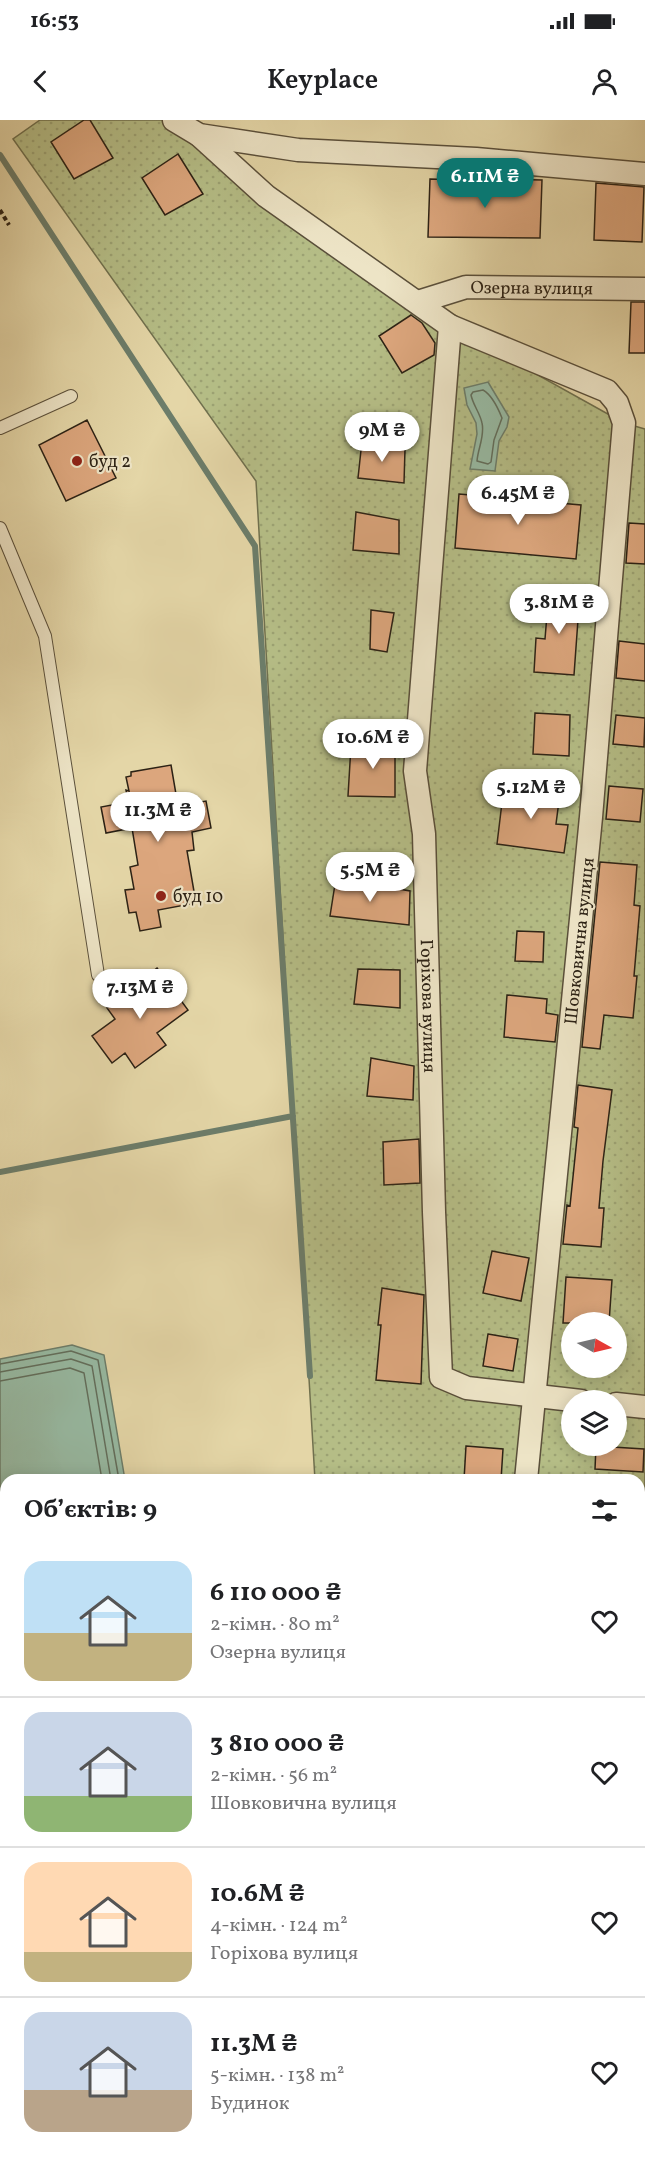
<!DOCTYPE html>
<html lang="uk">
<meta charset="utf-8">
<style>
:root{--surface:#fff;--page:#f6f6f6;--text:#202124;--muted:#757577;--line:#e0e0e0;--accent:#0f766e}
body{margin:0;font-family:Vollkorn,serif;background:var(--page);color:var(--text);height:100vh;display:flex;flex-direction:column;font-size:22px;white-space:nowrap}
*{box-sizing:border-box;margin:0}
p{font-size:20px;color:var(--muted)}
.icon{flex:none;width:33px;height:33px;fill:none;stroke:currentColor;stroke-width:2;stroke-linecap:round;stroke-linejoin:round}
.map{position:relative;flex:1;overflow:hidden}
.drawer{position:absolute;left:0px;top:1354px;width:645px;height:686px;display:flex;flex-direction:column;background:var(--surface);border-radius:18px 18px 0 0;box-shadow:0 3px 15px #0003}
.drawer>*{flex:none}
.needle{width:39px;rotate:98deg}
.buttons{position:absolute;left:561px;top:1192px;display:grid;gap:12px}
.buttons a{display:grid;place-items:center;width:66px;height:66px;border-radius:50%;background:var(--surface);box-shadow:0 3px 15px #0003;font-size:30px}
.price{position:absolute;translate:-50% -51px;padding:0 14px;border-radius:21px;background:#fff;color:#222;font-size:20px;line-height:39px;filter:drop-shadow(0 2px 3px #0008)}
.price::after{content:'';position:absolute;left:50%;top:36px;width:18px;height:14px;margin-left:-9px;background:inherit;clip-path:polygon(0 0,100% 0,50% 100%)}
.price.active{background:var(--accent);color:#fff}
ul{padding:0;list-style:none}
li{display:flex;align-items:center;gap:18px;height:150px;padding:0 24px}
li+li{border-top:2px solid var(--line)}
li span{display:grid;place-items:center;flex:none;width:168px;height:120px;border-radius:18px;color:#555}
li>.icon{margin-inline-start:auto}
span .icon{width:72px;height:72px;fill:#fffc;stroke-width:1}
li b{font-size:26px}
h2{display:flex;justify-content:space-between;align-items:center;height:72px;padding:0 24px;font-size:26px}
.status{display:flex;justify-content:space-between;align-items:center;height:42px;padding:0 30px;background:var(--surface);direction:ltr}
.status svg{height:16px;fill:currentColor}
header{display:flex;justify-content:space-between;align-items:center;height:78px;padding:0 24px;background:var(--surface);font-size:27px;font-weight:600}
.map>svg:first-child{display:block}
</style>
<div class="status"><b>16:53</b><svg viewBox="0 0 49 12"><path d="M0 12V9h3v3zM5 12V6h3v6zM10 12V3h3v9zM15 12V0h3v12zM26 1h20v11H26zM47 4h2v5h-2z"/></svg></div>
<header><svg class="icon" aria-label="back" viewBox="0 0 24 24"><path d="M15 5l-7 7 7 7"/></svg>Keyplace<svg class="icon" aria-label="person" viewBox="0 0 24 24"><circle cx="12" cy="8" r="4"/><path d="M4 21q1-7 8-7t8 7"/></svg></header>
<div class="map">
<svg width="645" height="2039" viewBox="0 0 645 2039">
<defs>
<pattern id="garden-dots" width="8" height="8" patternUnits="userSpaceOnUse" patternTransform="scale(1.5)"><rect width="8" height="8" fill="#b5bd86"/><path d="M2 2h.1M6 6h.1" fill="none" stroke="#9ca273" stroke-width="1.8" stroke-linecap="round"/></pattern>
</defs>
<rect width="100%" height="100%" fill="#e4d6a7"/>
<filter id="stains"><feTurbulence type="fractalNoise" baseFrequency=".00333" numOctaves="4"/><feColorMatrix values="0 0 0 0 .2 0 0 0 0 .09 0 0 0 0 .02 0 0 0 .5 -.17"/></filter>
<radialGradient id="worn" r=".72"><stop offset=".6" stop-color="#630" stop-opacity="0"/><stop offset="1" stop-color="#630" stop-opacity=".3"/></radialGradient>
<path fill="url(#garden-dots)" stroke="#70704e" stroke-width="1.5" fill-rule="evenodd" d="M40,0H174L450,206L624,303L645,309V2039H0V1764H6V2034H639V1360H315L256,361L13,19ZM572,1203H616V1248H572ZM572,1281H616V1326H572Z"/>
<path fill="#97baa3" stroke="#6c7d6a" stroke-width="1.5" d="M488,262L509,297L507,307L499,321L495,351L470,349L477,314L476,303L467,285L464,268Z
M72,1225L104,1235L125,1360H6V1567L0,1540V1239Z"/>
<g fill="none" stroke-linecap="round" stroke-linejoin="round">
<path stroke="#626e5c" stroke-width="1.5" d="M483,270C492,275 498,288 502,298L494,320L491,342L488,344L477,341C478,328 485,316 482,303C480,293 473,285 471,275L473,272Z
M0,1244L71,1231L98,1240L119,1360
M0,1252L71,1239L92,1246L111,1360
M0,1261L70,1248L84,1253L102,1360"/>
<path stroke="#6c7d6a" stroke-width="6" d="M0,35L255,426L310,1256
M0,1052L293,996
M639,1936H645"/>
</g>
<path fill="#dca67d" stroke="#2c2215" stroke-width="1.5" d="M84,0H90L113,38L74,59L51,22Z
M178,34L203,74L165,95L142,58Z
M430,59L493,61V59L542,60L540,118L428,117Z
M596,63L644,67L642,122L594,120Z
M631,182H645V233H629Z
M411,195L422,203L435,223L434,235L402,253L379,216Z
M87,300L116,358L66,381L39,325Z
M362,321L405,329L404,363L358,358Z
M459,374L581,385L576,439L455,428Z
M356,392L399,400V434L353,430Z
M629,403L645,404V444L626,443Z
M549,470L580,472L574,555L534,552L536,518L545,519Z
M371,490L394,493L387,532L370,529Z
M619,521L645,524V561L616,558Z
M535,593L570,595L569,636L533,634Z
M616,595L645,598L644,627L613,624Z
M395,618V677L348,676L351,626Z
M171,645L178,686L206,681L211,708L192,712L194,730L187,731L196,783L158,790L161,807L140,811L136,792L129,793L125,770L134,769L130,747L138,745L132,708L106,713L101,687L128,682L126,670L129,671L126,657L131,656V652Z
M504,666L560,673L556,704L568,705L564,733L497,724Z
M609,666L643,669L640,702L606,699Z
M600,742L637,745L634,785L640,786L634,856H637L633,898L604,895L600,929L582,927Z
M336,758L410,771L409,805L330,796Z
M517,811L544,812L543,842L515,841Z
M157,848L188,890L157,913L166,925L135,948L125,933L112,943L92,916L115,899L107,888Z
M358,849L400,850V888L354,884Z
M507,875L547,879L546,893L558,895L555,922L504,917Z
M371,938L414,946L413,980L367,976Z
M578,965L612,970L603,1041L599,1088H604L601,1127L563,1124L567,1085L570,1086L578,1008L574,1007Z
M419,1019L420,1063L384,1065L383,1022Z
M492,1131L529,1138L521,1181L483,1173Z
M566,1157L612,1160L609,1203H563Z
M382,1168L424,1175L421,1264L376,1260L381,1205H378Z
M488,1214L518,1219L513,1251L483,1246Z
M466,1326L503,1329L501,1360H464Z
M596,1326L644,1329L643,1352L595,1349Z"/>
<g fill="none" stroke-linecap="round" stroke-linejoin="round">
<g stroke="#5a4f3a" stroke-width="14">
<path id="lane" d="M0,308L71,276
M0,408L45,516L98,855"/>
</g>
<g stroke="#5a4f3a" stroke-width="25">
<g id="street">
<path d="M174,0L199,15L298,30L476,39L645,54"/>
<path d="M199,15L266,76L450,206L607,271L617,283L624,303L591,697L526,1360"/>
<path id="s1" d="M418,182L466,167L645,169"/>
<path id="s2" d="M450,206L415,651L424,714L434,1092L441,1257L467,1268L581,1281"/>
<path d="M616,1284L645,1287"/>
<path d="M0,1774L6,1775"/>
<path d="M138,2039L139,2034"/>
<path d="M465,2039L466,2034"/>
</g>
</g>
<path stroke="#2c2215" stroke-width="4" stroke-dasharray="4.5 3" stroke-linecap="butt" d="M0,90L9,105
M639,2024L645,2025"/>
<use href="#lane" stroke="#ede4c6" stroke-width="12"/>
<use href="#street" stroke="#ede4c6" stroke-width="22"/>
</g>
<g fill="#8f2418" stroke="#ede4c6" stroke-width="2">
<circle cx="77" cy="341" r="6"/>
<circle cx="161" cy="776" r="6"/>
</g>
<g text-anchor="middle" stroke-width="4.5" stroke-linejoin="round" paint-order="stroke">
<g font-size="18" fill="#2c2215" stroke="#ede4c6">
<text dy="6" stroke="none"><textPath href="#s1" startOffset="116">Озерна вулиця</textPath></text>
<text transform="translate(579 821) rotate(-84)" y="6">Шовковична вулиця</text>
<text dy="6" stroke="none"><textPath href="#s2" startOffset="682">Горіхова вулиця</textPath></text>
</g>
<g font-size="18" fill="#2c2215" stroke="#ede4c6" text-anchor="start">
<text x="89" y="347">буд 2</text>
<text x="173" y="782">буд 10</text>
</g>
</g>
<rect width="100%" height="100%" filter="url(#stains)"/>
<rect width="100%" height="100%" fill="url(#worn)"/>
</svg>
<div class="buttons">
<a><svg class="needle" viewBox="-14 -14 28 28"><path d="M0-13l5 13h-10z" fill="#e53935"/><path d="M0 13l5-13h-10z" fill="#757577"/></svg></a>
<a><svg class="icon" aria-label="layers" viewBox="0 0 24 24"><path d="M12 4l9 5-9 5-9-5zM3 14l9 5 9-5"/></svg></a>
</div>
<b class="price active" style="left:485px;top:89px">6.11M ₴</b>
<b class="price" style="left:382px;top:343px">9M ₴</b>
<b class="price" style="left:518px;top:406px">6.45M ₴</b>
<b class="price" style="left:559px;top:515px">3.81M ₴</b>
<b class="price" style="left:373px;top:650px">10.6M ₴</b>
<b class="price" style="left:531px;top:700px">5.12M ₴</b>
<b class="price" style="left:158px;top:723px">11.3M ₴</b>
<b class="price" style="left:370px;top:783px">5.5M ₴</b>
<b class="price" style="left:140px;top:900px">7.13M ₴</b>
<section class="drawer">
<h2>Об’єктів: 9<svg class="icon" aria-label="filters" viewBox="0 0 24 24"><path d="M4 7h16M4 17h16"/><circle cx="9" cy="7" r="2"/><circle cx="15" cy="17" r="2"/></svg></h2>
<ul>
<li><span style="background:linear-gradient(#bfe0f5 60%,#c2b280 0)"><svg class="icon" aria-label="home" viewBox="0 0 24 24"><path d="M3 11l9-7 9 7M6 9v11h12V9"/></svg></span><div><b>6 110 000 ₴</b><p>2-кімн. · 80 m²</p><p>Озерна вулиця</p></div><svg class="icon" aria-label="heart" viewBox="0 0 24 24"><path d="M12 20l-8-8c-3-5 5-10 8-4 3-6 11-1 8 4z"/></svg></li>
<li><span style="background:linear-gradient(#c9d6e8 70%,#8fb573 0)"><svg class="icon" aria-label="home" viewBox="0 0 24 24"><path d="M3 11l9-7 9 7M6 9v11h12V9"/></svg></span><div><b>3 810 000 ₴</b><p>2-кімн. · 56 m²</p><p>Шовковична вулиця</p></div><svg class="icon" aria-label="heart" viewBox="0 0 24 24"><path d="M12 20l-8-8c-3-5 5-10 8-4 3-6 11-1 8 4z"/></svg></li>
<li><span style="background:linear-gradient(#ffd9b3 75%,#c2b280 0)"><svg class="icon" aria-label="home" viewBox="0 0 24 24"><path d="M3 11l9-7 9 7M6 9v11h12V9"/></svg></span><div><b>10.6M ₴</b><p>4-кімн. · 124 m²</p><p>Горіхова вулиця</p></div><svg class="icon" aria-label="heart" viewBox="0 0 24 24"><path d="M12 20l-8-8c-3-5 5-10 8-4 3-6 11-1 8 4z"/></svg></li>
<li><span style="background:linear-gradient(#c9d6e8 65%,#b9a48a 0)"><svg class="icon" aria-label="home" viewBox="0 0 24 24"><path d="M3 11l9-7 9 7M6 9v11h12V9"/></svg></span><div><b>11.3M ₴</b><p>5-кімн. · 138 m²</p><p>Будинок</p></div><svg class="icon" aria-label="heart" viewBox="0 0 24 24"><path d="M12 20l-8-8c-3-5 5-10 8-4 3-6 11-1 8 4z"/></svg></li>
</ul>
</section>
</div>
